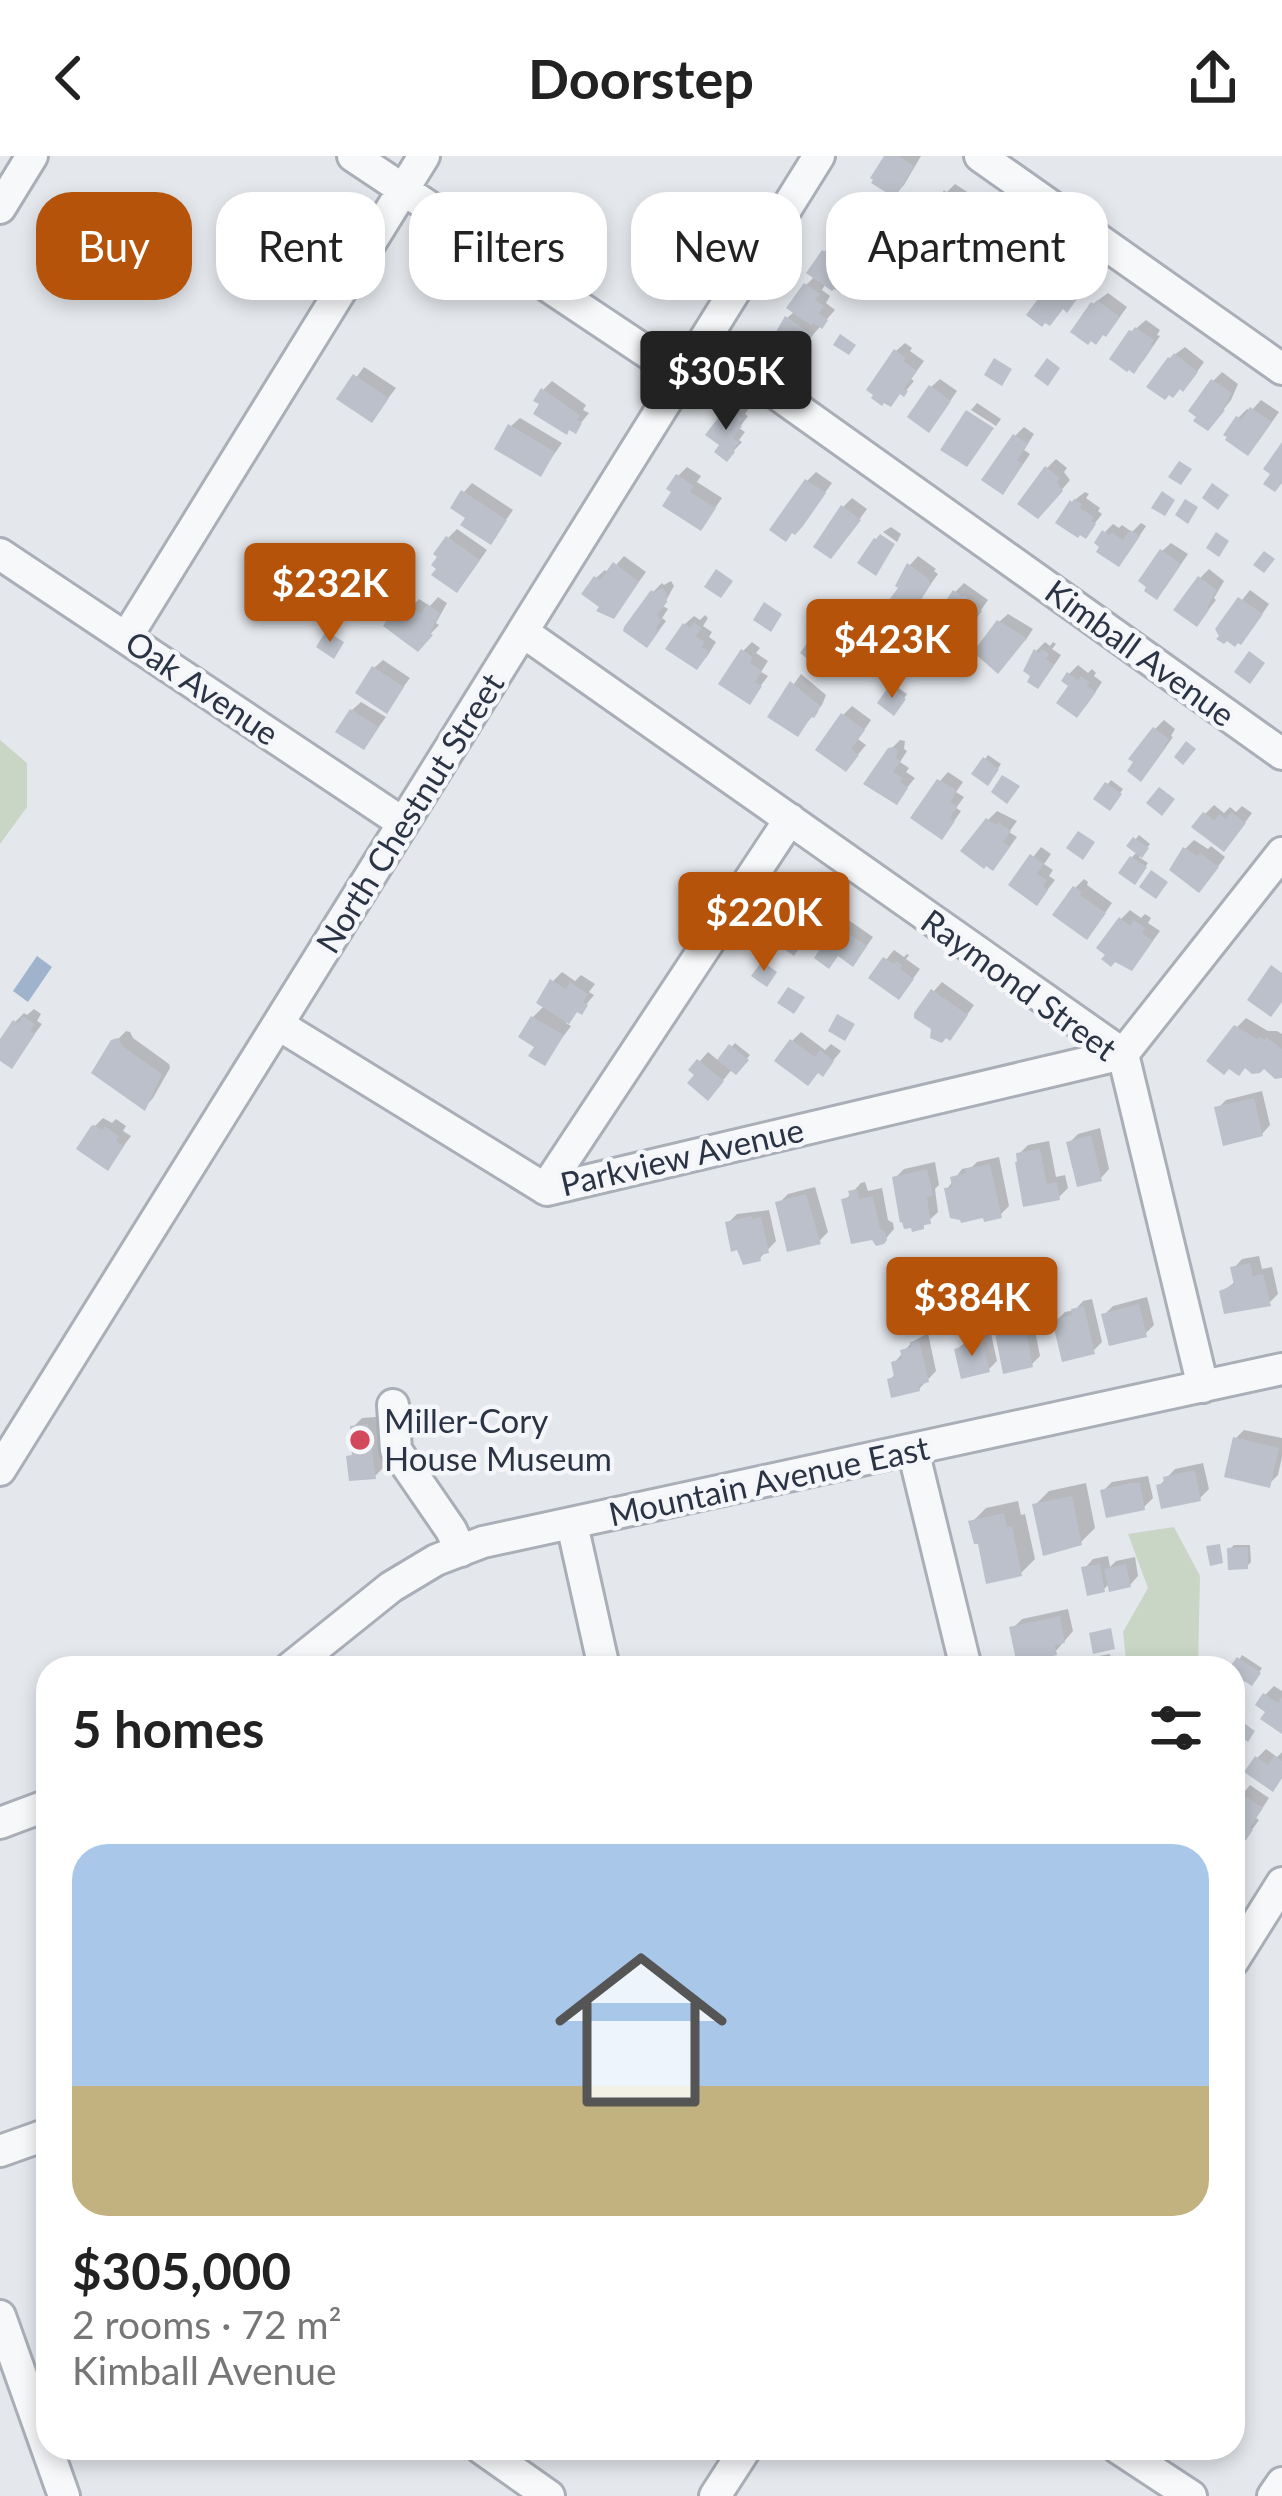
<!DOCTYPE html>
<meta charset="utf-8">
<style>
:root{--surface:#fff;--page:#f6f6f6;--text:#222;--muted:#767676;--line:#e0e0e0;--accent:#b45309}
body{margin:0;font-family:Lato,sans-serif;background:var(--page);color:var(--text);height:100vh;display:flex;flex-direction:column;font-size:45px;white-space:nowrap}
*{box-sizing:border-box;margin:0}
p{font-size:39px;color:var(--muted)}
.icon{flex:none;width:66px;height:66px;fill:none;stroke:currentColor;stroke-width:2;stroke-linecap:round;stroke-linejoin:round}
.map{position:relative;flex:1;overflow:hidden}
.panel{position:absolute;left:36px;top:1500px;width:1209px;height:804px;display:flex;flex-direction:column;background:var(--surface);border-radius:36px;box-shadow:0 6px 18px #0003}
.panel>*{flex:none}
.top-card{position:absolute;left:36px;top:36px;width:1212px;height:108px;display:flex;gap:24px}
.price{position:absolute;translate:-50% -102px;padding:0 27px;border-radius:12px;background:var(--accent);color:#fff;font-size:39px;line-height:78px;filter:drop-shadow(0 3px 6px #0008)}
.price::after{content:'';position:absolute;left:50%;top:72px;width:36px;height:27px;margin-left:-18px;background:inherit;clip-path:polygon(0 0,100% 0,50% 100%)}
.price.active{background:#222;color:#fff}
ul{padding:0;list-style:none}
li{display:grid;align-content:center;gap:24px;height:636px;padding:0 36px}
li+li{border-top:3px solid var(--line)}
li span{display:grid;place-items:center;height:372px;border-radius:36px;color:#555}
li>.icon{margin-inline-start:auto}
span .icon{width:216px;height:216px;fill:#fffc;stroke-width:1}
li b{font-size:51px}
h2{display:flex;justify-content:space-between;align-items:center;height:144px;padding:0 36px;font-size:51px}
.tag{padding:0 42px;border-radius:36px;background:var(--surface);box-shadow:0 6px 18px #0003;font-size:42px;line-height:108px}
.tag.active{background:var(--accent);color:#fff}
header{display:flex;justify-content:space-between;align-items:center;height:156px;padding:0 36px;background:var(--surface);font-size:54px;font-weight:700}
.map>svg:first-child{display:block}
</style>
<header><svg class="icon" aria-label="back" viewBox="0 0 24 24"><path d="M15 5l-7 7 7 7"/></svg>Doorstep<svg class="icon" aria-label="share" viewBox="0 0 24 24"><path d="M12 15V3M7 8l5-5 5 5M5 13v7h14v-7"/></svg></header>
<div class="map">
<svg width="1282" height="2340" viewBox="0 0 1282 2340">
<rect width="100%" height="100%" fill="#e4e7ec"/>
<path fill="#c9d6c5" d="M0,584L27,607V651L0,688Z
M1174,1371L1200,1420L1198,1512H1127L1123,1476L1148,1432L1128,1378Z"/>
<path fill="#9fb4cc" d="M37,800L52,811L28,846L13,835Z"/>
<path fill="#0003" d="M888,0H921L904,29L895,38Z
M955,28L972,39L941,83L947,36Z
M864,44L881,55L871,70L875,73L862,88L855,52Z
M989,62L998,65L997,68L1009,76L1000,90L989,97L975,114L980,71Z
M1031,81L1053,96L1039,115L1028,122L1017,93Z
M833,87L853,101L848,109L856,114L840,133L826,127L822,134L830,140L826,147L835,154L803,190L787,162L795,155L806,129L815,120L824,96Z
M1070,108L1091,123L1076,144L1064,150L1061,117Z
M1108,137L1127,151L1114,169L1093,148Z
M1146,164L1160,174L1157,179L1160,180L1143,205L1132,176Z
M905,187L912,192L910,195L924,205L911,223L914,225L904,237L896,195Z
M1185,191L1204,206L1192,223L1170,202Z
M364,211L396,232L372,263L341,242Z
M1222,216L1238,228L1231,244L1216,263L1213,225Z
M940,223L957,235L937,264L931,231Z
M552,225L586,249L583,254L589,257L575,274L543,234Z
M738,243L749,252L745,258L748,260L739,272L745,276L739,284L742,286L727,302L729,252Z
M1261,244L1279,256L1257,287L1238,262L1247,253L1251,255Z
M977,247L1001,263L996,270L971,254Z
M520,262L562,287L541,317L511,270Z
M1024,271L1034,278L1024,294L1030,298L1011,326L1015,280Z
M1056,303L1067,312L1064,316L1070,324L1054,343L1047,312Z
M687,311L701,320L697,326L722,342L701,372L678,320Z
M816,316L832,327L804,366L807,325Z
M472,327L513,354L490,386L469,361L464,336Z
M1085,336L1089,338L1086,342L1100,352L1098,355L1102,358L1086,379L1072,346Z
M852,342L867,353L839,391L843,351Z
M1141,367L1146,370L1127,399L1105,376L1113,368L1119,372L1122,369L1132,376Z
M891,371L901,378L897,386L883,376Z
M457,373L487,394L465,425L448,382Z
M1171,387L1188,398L1165,432L1162,395Z
M624,400L646,416L614,460L596,422L605,414L609,417Z
M918,400L936,413L934,415L938,418L912,454L902,432L910,409Z
M1209,413L1224,425L1214,442L1216,444L1205,458L1200,422Z
M671,425L674,430L663,450L668,453L662,462L666,465L655,480L653,436L662,427L664,429Z
M964,427L988,444L976,461L954,463L955,436Z
M1250,434L1269,448L1249,477L1219,473Z
M438,441L447,447L436,467L439,469L417,492L395,457L404,448L410,453L419,443L430,450Z
M847,456L860,465L847,483L834,473Z
M1008,458L1033,473L1025,485L999,466Z
M705,459L708,462L703,470L712,476L709,481L716,486L706,502L685,468L694,460L700,464Z
M752,486L760,492L756,497L768,505L761,516L768,520L749,545L743,495Z
M1045,486L1050,490L1053,486L1056,488L1052,493L1061,499L1046,521L1036,495Z
M383,504L410,522L386,554L374,512Z
M1078,509L1088,517L1092,513L1096,517L1094,520L1102,526L1086,550L1072,529L1069,518Z
M801,518L826,539L822,549L798,577L771,560Z
M894,529L907,538L897,552L891,532Z
M361,546L386,561L364,591L352,554Z
M852,550L871,564L858,583L866,589L846,613L843,559Z
M1164,564L1175,573L1171,580L1173,581L1150,613L1155,573Z
M900,584L905,585L904,593L907,595L900,606L909,612L906,616L915,622L896,645L890,594Z
M988,599L1001,608L991,623L985,603Z
M948,616L963,626L956,636L964,641L956,652L961,655L950,671L940,625Z
M1111,624L1123,633L1113,647L1097,642Z
M1214,649L1224,657L1230,651L1236,656L1242,650L1252,657L1232,684L1205,658Z
M997,655L1017,665L1009,676L1017,681L1001,703L988,664Z
M1139,679L1150,688L1139,701L1148,707L1138,721L1132,701L1138,695L1130,690Z
M1194,684L1208,693L1211,690L1225,701L1208,724L1185,693Z
M1041,691L1051,698L1044,708L1053,714L1049,720L1055,724L1045,737L1012,728Z
M1084,723L1088,726L1087,729L1112,747L1095,771L1075,732Z
M814,730L825,738L821,743L829,747L794,796L788,752L797,743L801,746Z
M1130,754L1141,762L1145,758L1151,762L1148,767L1160,775L1140,802L1121,763Z
M847,763L873,781L861,798L839,797V771Z
M894,794L904,801L907,798L909,799L906,803L920,813L907,831L872,821Z
M562,816L575,825L581,819L595,828L589,836L594,839L581,855L579,854L566,867L571,870L544,906L533,861L545,849L553,825Z
M942,826L974,849L958,872L934,835Z
M34,853L41,858L37,865L42,868L11,909L0,902V889L16,865L24,857L27,859Z
M1246,862L1268,875H1277L1282,878V919L1237,871Z
M126,875L130,876L133,882L169,908L170,912L153,942L145,951L116,885Z
M801,876L825,894L831,888L841,895L823,917L792,885Z
M735,887L750,899L736,915L733,912L717,932L692,914L708,896L719,905Z
M1262,935L1270,969L1262,978L1218,952L1226,944Z
M103,962L112,967L116,963L126,970L123,975L131,980L108,1011L93,972Z
M1100,972L1109,1013L1101,1022L1069,987L1078,978Z
M1049,985L1056,1021L1065,1019L1068,1032L1059,1041L1026,1047L1019,998L1028,989Z
M999,1001L1009,1050L1000,1059L985,1058L947,1033L962,1013L972,1011L977,1006Z
M935,1006L939,1029L935,1033L938,1056L923,1070L895,1022L904,1013Z
M865,1026L868,1035L882,1032L888,1064L893,1067L894,1073L883,1086L845,1044L861,1027Z
M815,1031L828,1076L819,1085L779,1047L788,1038Z
M769,1054L776,1085L760,1102L728,1067L737,1058Z
M1259,1100L1262,1113L1272,1111L1278,1138L1269,1147L1222,1136L1236,1125L1234,1112L1242,1103Z
M918,1130L922,1148L919,1151L894,1138L897,1135Z
M1147,1141L1154,1169L1145,1178L1104,1159L1113,1150Z
M1092,1143L1102,1186L1093,1195L1056,1165L1065,1156L1075,1154L1083,1145Z
M1033,1164L1040,1200L1031,1209L998,1178L1007,1170Z
M990,1173L997,1205L988,1214L957,1193L980,1175Z
M928,1177L936,1215L919,1233L890,1224L896,1217L894,1207L912,1186Z
M376,1261L384,1311L375,1320L349,1301L355,1296L353,1271L362,1262Z
M1244,1274L1282,1282V1301L1278,1319L1269,1328L1236,1282Z
M1203,1307L1209,1333L1200,1342L1159,1330L1175,1313Z
M1148,1320L1153,1342L1144,1351L1103,1335L1112,1326Z
M1086,1327L1095,1372L1081,1386L1035,1349L1049,1335Z
M1018,1345L1021,1359L1025,1358L1035,1403L1021,1417L972,1366L986,1352Z
M1234,1389H1250L1251,1406L1247,1410L1230,1393Z
M1108,1400L1110,1411L1116,1405L1135,1401L1138,1420L1130,1429L1110,1427L1104,1433L1085,1412L1093,1403Z
M1068,1453L1073,1475L1055,1496L1013,1472L1022,1463Z
M1110,1498L1113,1512H1091L1090,1505L1093,1501Z
M1242,1499L1262,1512L1255,1523L1233,1514Z
M1274,1530L1282,1535V1574L1265,1539Z
M1266,1593L1277,1601L1282,1596V1622L1272,1632L1257,1602Z
M1250,1629L1269,1642L1256,1662L1259,1664L1254,1671L1245,1680L1241,1677L1233,1689L1240,1694L1233,1704V1650Z"/>
<path fill="#bbc0ca" d="M884,0H899L914,10L895,42L871,27L873,24L870,22Z
M944,34L965,49L933,96L917,84L930,66L925,62Z
M853,50L874,65L864,80L869,83L862,92L858,90L854,95L832,80Z
M978,69L992,75L990,77L1003,86L992,102L987,100L975,118L956,105Z
M1020,88L1046,106L1031,128L1026,124L1019,134L1013,130L1008,134L992,124L1015,91L1017,93Z
M822,94L847,111L841,119L849,124L841,137L834,133L832,135L806,117Z
M1059,115L1084,133L1067,157L1063,153L1050,170L1045,167L1042,171L1026,159Z
M804,127L820,138L815,144L824,150L819,157L828,164L822,173L813,167L812,170L786,152Z
M1097,144L1120,161L1106,181L1103,179L1096,189L1091,185L1088,189L1070,176L1091,146L1094,148Z
M785,160L813,179L804,194L796,188L787,202L784,199L780,205L765,195Z
M1135,171L1154,184L1151,188L1153,190L1134,218L1129,214L1127,216L1109,203L1129,174L1132,175Z
M840,178L856,189L849,199L833,189Z
M894,193L906,202L903,205L917,215L904,233L908,235L904,241L900,238L891,251L884,247L882,250L871,242L873,239L866,234Z
M1174,197L1198,216L1183,236L1180,233L1173,242L1169,239L1165,244L1146,231L1168,201L1170,202Z
M994,202L1012,213L1002,230L984,219Z
M1047,202L1060,212L1048,230L1034,220Z
M353,218L389,242L372,267L336,243Z
M1211,223L1232,237L1223,253L1225,254L1208,275L1193,265L1196,261L1188,255Z
M929,229L951,245L929,277L907,261Z
M541,232L580,259L577,264L582,267L576,278L569,274L567,279L533,258L539,248L533,245Z
M727,250L743,262L738,268L742,270L733,282L739,286L733,294L735,296L727,306L714,296L719,289L705,279Z
M1250,251L1272,266L1248,300L1225,284L1227,281L1223,279L1236,260L1242,263Z
M966,254L994,272L967,311L940,294Z
M508,268L555,296L541,321L494,293Z
M1013,278L1028,288L1017,304L1023,308L1003,339L981,324Z
M1282,286V327L1275,336L1263,328L1270,318L1263,313Z
M1179,305L1192,313L1181,329L1168,321Z
M1045,310L1060,322L1057,326L1063,335L1038,363L1017,348Z
M676,318L694,330L690,336L716,352L701,375L662,350L671,336L666,333Z
M805,323L826,337L803,370L795,379L792,377L786,386L769,374Z
M1212,327L1229,339L1218,354L1202,342Z
M461,334L507,364L491,389L460,369L465,362L450,352Z
M1162,335L1175,344L1165,360L1151,352Z
M1074,343L1082,348L1080,352L1094,361L1091,365L1096,368L1086,383L1080,379L1078,382L1055,367L1070,344L1072,346Z
M1185,343L1198,351L1188,368L1175,359Z
M841,349L861,364L831,403L813,391Z
M1102,374L1109,379L1111,376L1123,384L1130,374L1140,380L1119,411L1096,396L1099,391L1094,387Z
M1216,376L1229,385L1219,401L1206,392Z
M880,378L895,388L876,420L857,407L874,382L876,383Z
M446,380L480,404L457,437L431,419L436,413L431,409L437,401L433,398Z
M1160,393L1181,408L1157,444L1144,435L1146,431L1138,425Z
M1264,395L1275,403L1264,417L1253,409Z
M613,406L639,426L614,463L596,455L599,451L581,438L594,420L600,424Z
M907,407L929,423L928,425L931,428L912,458L909,456L899,470L880,456L898,432L895,430Z
M716,413L733,425L721,442L704,431Z
M1198,420L1217,434L1207,452L1209,454L1197,471L1173,454Z
M662,432L666,436L667,446L657,459L662,463L656,472L659,475L647,492L623,475L624,471L651,434L654,436Z
M953,434L963,441L964,439L982,455L968,473L953,465L944,476L931,467Z
M1238,441L1263,458L1241,489L1238,487L1235,491L1227,485L1224,488L1216,483L1219,480L1215,473Z
M764,446L782,458L771,476L753,464Z
M427,448L440,457L430,477L433,479L418,496L383,470L393,455L402,461L408,450L421,458Z
M841,457L859,470L847,487L830,474Z
M997,464L1027,482L998,518L973,496Z
M694,466L702,472L696,480L705,486L702,491L710,496L697,514L665,493L683,467L690,472Z
M326,475L344,486L334,503L316,491Z
M812,480L830,493L817,510L800,497Z
M907,489L923,502L911,519L894,505Z
M741,493L753,501L750,507L762,515L755,526L762,530L750,549L718,528Z
M1034,493L1039,497L1042,493L1049,498L1046,503L1054,509L1038,533L1027,526L1030,520L1023,515Z
M1249,495L1265,507L1250,528L1234,516Z
M372,510L404,531L387,558L355,537Z
M1067,516L1078,524L1081,520L1090,527L1087,530L1096,536L1077,562L1056,547L1068,530L1061,525Z
M790,525L820,550L818,556L814,562L811,561L798,581L767,561Z
M889,530L906,543L894,560L877,547Z
M350,553L379,571L364,594L335,576Z
M841,557L865,574L851,593L859,599L846,616L815,594Z
M1153,571L1169,583L1164,590L1166,591L1141,626L1127,615L1133,606L1128,603Z
M1186,585L1196,593L1183,609L1174,601Z
M893,591L898,594L896,602L901,605L893,616L903,622L900,626L908,632L897,649L863,628L888,592Z
M983,601L999,613L988,630L971,618Z
M1002,619L1020,630L1007,648L991,636Z
M937,623L955,633L956,637L950,646L957,651L950,662L955,665L942,684L910,662Z
M1105,626L1122,638L1110,655L1093,643Z
M1159,631L1175,643L1162,660L1146,647Z
M1203,656L1214,664L1219,658L1226,663L1231,656L1246,667L1224,696L1191,671Z
M986,662L996,669L998,666L1011,675L1003,686L1010,691L993,715L986,710L984,713L960,695Z
M1078,675L1095,686L1083,704L1066,692Z
M1133,681L1149,692L1142,702L1126,690Z
M1183,691L1197,700L1200,697L1219,711L1199,737L1169,714Z
M1030,698L1044,708L1037,718L1047,724L1043,730L1048,734L1037,750L1008,729Z
M1130,700L1147,711L1135,729L1118,717Z
M1151,714L1168,726L1156,743L1139,731Z
M1073,730L1082,736L1080,739L1106,757L1087,784L1052,759Z
M803,737L818,748L815,753L822,757L794,800L778,789L779,787L775,778L778,774L772,771L786,750L792,754Z
M1119,761L1130,770L1134,764L1145,772L1142,777L1153,785L1132,815L1115,806L1111,811L1101,803L1105,799L1096,792Z
M836,769L867,790L853,811L838,800L829,813L814,802Z
M883,801L894,808L896,805L903,809L900,813L914,823L899,844L868,822Z
M762,805L777,816L767,831L751,820Z
M1271,809L1282,817V846L1271,861L1247,844Z
M550,823L566,833L570,826L588,838L583,846L588,849L582,859L577,856L569,868L536,847Z
M788,831L805,841L794,858L777,847Z
M931,833L968,859L950,885L946,882L942,887L930,882L931,873L914,862V857Z
M837,858L855,868L845,885L828,875Z
M23,860L35,868L30,875L35,878L12,913L0,905V883L13,864L18,867Z
M531,860L564,879L545,910L528,900L534,891L518,881Z
M1234,869L1258,883L1259,880L1265,884L1266,881L1282,893V922L1275,923L1264,913L1260,917L1252,918L1245,912L1239,920L1229,913L1224,919L1206,905Z
M118,882L124,891L162,918L145,955L91,917L111,884Z
M790,883L815,901L820,894L834,905L823,921L818,917L808,930L774,905Z
M729,888L749,904L736,919L717,904Z
M697,903L724,925L708,945L687,927L694,919L688,914Z
M1254,942L1263,980L1223,990L1214,951Z
M94,969L102,974L105,970L119,980L116,985L124,990L108,1015L76,993L91,970Z
M1091,979L1102,1025L1077,1031L1066,986Z
M1040,993L1047,1028L1057,1026L1060,1044L1023,1051L1015,1006H1017L1016,997Z
M990,1008L1002,1062L984,1066L983,1062L961,1067L960,1064L950,1062L944,1032L952,1031L950,1021L966,1017L965,1013Z
M927,1013L932,1034V1040L927,1041L931,1068L924,1069V1073L912,1076L911,1072L904,1073L902,1066L900,1067L892,1021Z
M857,1033L859,1043L873,1040L880,1073L885,1076L887,1084L884,1088L876,1090L872,1084L851,1088L841,1043L850,1041L848,1035Z
M806,1038L821,1088L787,1096L775,1046Z
M752,1060V1063L761,1061L769,1097L760,1099L761,1105L743,1109L737,1094L731,1096L725,1066Z
M1250,1107L1253,1120L1263,1118L1271,1150L1224,1158L1219,1135L1234,1129L1230,1111Z
M915,1131L920,1154L896,1160L890,1137Z
M1139,1148L1147,1181L1109,1190L1101,1158Z
M1084,1150L1095,1198L1062,1206L1052,1164L1072,1159L1071,1153Z
M1025,1171L1033,1211L1003,1218L995,1177Z
M981,1180L990,1216L961,1223L954,1193L969,1189L968,1183Z
M919,1184L929,1226L919,1229L920,1235L891,1242L887,1223L894,1221L891,1206L902,1203L900,1194L911,1191L910,1186Z
M368,1268L376,1323L349,1325L346,1300L352,1299L350,1270Z
M1233,1281L1279,1292L1270,1332L1224,1321Z
M1195,1314L1201,1345L1161,1353L1156,1329L1164,1327L1163,1321Z
M1130,1327H1140L1145,1354L1106,1362L1100,1334Z
M1072,1340L1082,1389L1043,1400L1032,1348Z
M1004,1357L1007,1371L1012,1370L1022,1420L986,1428L978,1388H974L968,1365Z
M1220,1388L1223,1407L1210,1410L1206,1390Z
M1248,1391V1413L1228,1414L1227,1392Z
M1100,1408L1105,1436L1087,1440L1081,1411Z
M1126,1408L1131,1431L1109,1436L1104,1413Z
M1060,1460L1065,1487L1055,1489L1057,1499L1031,1505L1030,1501L1016,1504L1009,1471Z
M1111,1472L1115,1493L1093,1498L1089,1477Z
M1107,1500L1110,1512H1088L1086,1504Z
M1237,1501L1261,1517L1252,1530L1233,1518V1512H1229Z
M1263,1537L1278,1547L1282,1541V1578L1260,1563L1265,1556L1255,1549Z
M1241,1565L1255,1575L1248,1586L1234,1576Z
M1274,1599L1282,1605V1622L1273,1636L1244,1616L1255,1600L1268,1609Z
M1239,1636L1263,1652L1250,1671L1253,1674L1246,1684L1233,1675V1645Z"/>
<g fill="none" stroke-linecap="round" stroke-linejoin="round">
<g stroke="#a9aeb7" stroke-width="36">
<path id="minor" d="M353,0L681,219
M980,0L1282,213
M0,52L32,0
M704,186L1282,598
M0,398L403,667
M523,476L1123,898L1203,1231
M126,482L424,0
M279,869L547,1034L1123,898L1282,697
M545,1033L790,663
M393,1249L396,1294L451,1374L461,1395
M913,1294L966,1512
M0,1314L819,0
M572,1368L604,1512
M290,1512L391,1431L436,1404L483,1386L1282,1213
M0,1667L48,1649
M1233,1805L1282,1727
M0,1995L48,1978
M0,2160L64,2340
M481,2292L549,2340
M1118,2292L1191,2340
M715,2340L746,2292
M1273,2340L1282,2327"/>
</g>
<use href="#minor" stroke="#f7f8fa" stroke-width="30"/>
</g>
<circle fill="#d1495b" stroke="#f4f6f9" stroke-width="4.5" cx="360" cy="1284" r="12"/>
<g text-anchor="middle" stroke-width="9" stroke-linejoin="round" paint-order="stroke">
<g font-size="33" fill="#2b3445" stroke="#f4f6f9">
<text transform="translate(1140 497) rotate(36)" y="12">Kimball Avenue</text>
<text transform="translate(202 532) rotate(34)" y="12">Oak Avenue</text>
<text transform="translate(410 657) rotate(-58)" y="12">North Chestnut Street</text>
<text transform="translate(1019 829) rotate(36)" y="12">Raymond Street</text>
<text transform="translate(682 1001) rotate(-13)" y="12">Parkview Avenue</text>
<text transform="translate(769 1325) rotate(-12)" y="12">Mountain Avenue East</text>
</g>
<g font-size="33" fill="#2b3445" stroke="#f4f6f9" text-anchor="start">
<text x="384" y="1277">Miller-Cory<tspan x="384" dy="38">House Museum</tspan></text>
</g>
</g>
</svg>
<b class="price active" style="left:726px;top:277px">$305K</b>
<b class="price" style="left:330px;top:489px">$232K</b>
<b class="price" style="left:892px;top:545px">$423K</b>
<b class="price" style="left:764px;top:818px">$220K</b>
<b class="price" style="left:972px;top:1203px">$384K</b>
<div class="top-card">
<a class="tag active">Buy</a>
<a class="tag">Rent</a>
<a class="tag">Filters</a>
<a class="tag">New</a>
<a class="tag">Apartment</a>
</div>
<section class="panel">
<h2>5 homes<svg class="icon" aria-label="filters" viewBox="0 0 24 24"><path d="M4 7h16M4 17h16"/><circle cx="9" cy="7" r="2"/><circle cx="15" cy="17" r="2"/></svg></h2>
<ul>
<li><span style="background:linear-gradient(#a9c7e8 65%,#c2b280 0)"><svg class="icon" aria-label="home" viewBox="0 0 24 24"><path d="M3 11l9-7 9 7M6 9v11h12V9"/></svg></span><div><b>$305,000</b><p>2 rooms · 72 m²</p><p>Kimball Avenue</p></div></li>
</ul>
</section>
</div>
